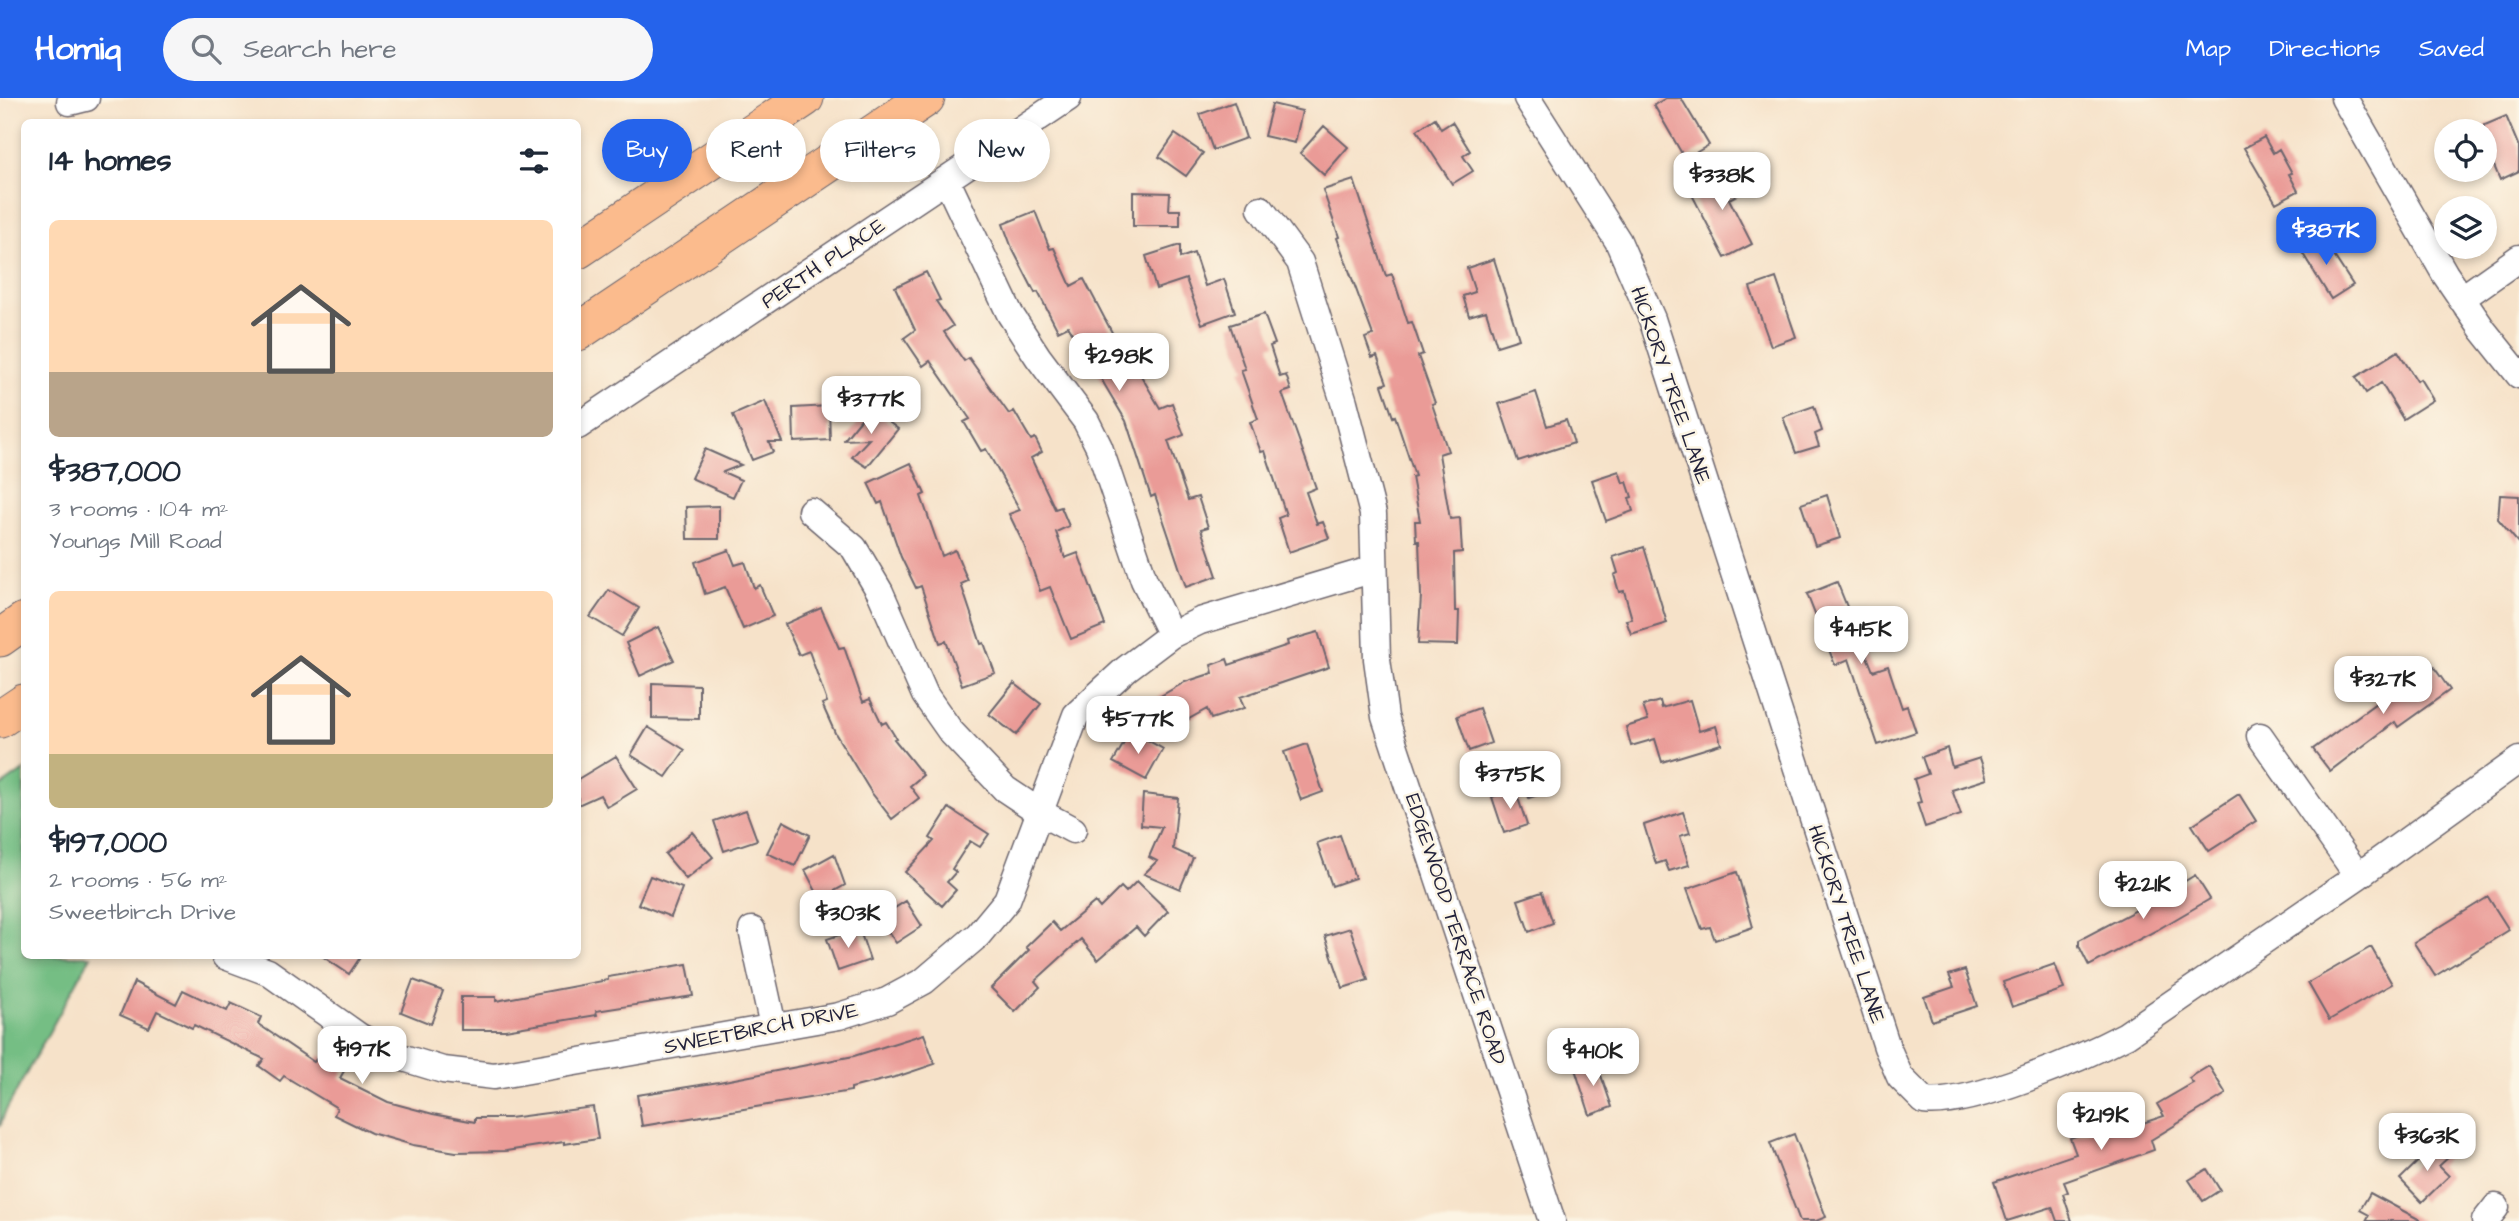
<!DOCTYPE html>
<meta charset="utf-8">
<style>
:root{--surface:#fff;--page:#f6f6f7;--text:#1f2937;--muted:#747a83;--accent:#2563eb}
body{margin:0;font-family:"Architects Daughter",sans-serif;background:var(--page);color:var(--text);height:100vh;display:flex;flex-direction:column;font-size:26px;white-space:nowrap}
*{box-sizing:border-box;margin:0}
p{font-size:23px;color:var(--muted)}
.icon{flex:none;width:38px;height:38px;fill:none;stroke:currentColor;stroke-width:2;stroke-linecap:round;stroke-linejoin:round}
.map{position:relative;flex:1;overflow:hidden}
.sheet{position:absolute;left:21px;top:21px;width:560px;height:840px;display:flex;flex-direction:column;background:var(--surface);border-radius:10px;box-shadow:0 4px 10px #0003}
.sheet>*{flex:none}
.hud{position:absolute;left:602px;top:21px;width:665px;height:63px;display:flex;gap:14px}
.tools{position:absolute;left:2434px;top:21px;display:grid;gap:14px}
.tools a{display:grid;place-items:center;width:63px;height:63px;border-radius:50%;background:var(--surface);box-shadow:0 4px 10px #0003;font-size:35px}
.price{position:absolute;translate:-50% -60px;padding:0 16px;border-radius:14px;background:#fff;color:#222;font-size:23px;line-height:46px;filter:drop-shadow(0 2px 4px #0008)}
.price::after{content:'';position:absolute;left:50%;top:42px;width:21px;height:16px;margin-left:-10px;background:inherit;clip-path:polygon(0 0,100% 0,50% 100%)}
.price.current{background:var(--accent);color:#fff}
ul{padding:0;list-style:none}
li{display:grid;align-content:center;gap:14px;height:371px;padding:0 28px}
li span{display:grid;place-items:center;height:217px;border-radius:10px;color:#555}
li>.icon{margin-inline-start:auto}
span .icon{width:126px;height:126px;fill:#fffc;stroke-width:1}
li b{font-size:30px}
h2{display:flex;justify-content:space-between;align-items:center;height:84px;padding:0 28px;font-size:30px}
.chip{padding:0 24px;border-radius:32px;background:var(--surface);box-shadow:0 4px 10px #0003;font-size:24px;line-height:63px}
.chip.current{background:var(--accent);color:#fff}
header{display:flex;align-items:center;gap:42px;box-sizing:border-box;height:98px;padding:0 35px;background:var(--accent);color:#fff}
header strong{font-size:33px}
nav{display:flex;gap:38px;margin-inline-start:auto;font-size:24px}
.search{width:490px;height:63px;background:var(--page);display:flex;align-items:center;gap:18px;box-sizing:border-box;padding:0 24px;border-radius:38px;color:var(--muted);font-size:26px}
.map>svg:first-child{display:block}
</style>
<header>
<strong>Homiq</strong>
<div class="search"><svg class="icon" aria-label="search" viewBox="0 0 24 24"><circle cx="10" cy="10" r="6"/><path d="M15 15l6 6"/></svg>Search here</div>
<nav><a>Map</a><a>Directions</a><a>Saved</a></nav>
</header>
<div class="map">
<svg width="2519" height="1123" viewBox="0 0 2519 1123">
<rect width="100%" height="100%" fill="#fcf5e5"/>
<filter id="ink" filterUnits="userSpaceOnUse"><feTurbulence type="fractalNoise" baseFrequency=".0143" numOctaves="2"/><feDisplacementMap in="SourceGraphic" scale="14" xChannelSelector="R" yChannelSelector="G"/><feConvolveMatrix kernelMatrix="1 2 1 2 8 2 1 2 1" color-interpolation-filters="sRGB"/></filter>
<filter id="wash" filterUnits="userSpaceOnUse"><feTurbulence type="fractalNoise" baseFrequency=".00686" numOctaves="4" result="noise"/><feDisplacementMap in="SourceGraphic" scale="28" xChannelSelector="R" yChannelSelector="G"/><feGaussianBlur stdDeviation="1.57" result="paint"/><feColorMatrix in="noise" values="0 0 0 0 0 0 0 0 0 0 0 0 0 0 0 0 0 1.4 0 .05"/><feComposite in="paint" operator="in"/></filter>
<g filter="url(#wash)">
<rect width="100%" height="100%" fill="#f6e2c9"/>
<path fill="#75be84" stroke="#4c7060" stroke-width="2" d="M24,672V858H91L5,1014L0,1029V689Z"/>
<g id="blocks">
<path fill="#ea9b97" d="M1666,0H1681L1709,47L1685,61L1654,7Z
M1234,4L1246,40L1213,52L1200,16Z
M1272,6L1302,13L1295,45L1264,38Z
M2506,18L2519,49V73L2500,82L2490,58L2485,60V27Z
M1435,20L1441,31L1452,24L1470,53L1463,58L1473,73L1452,86L1417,32Z
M1324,28L1348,49L1324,77L1300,55Z
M1175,36L1203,55L1186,78L1159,59Z
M2264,39L2273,55L2279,51L2292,75L2289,76L2298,93L2276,105L2244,50Z
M1728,71L1741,95L1729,101L1752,146L1725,160L1689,91Z
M1354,82L1386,178L1392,176L1408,225L1412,224L1423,256L1418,258L1435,305L1432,306L1448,353L1439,356L1450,421L1460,420L1462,454L1454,455L1455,513H1459L1458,547L1418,546L1421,498L1419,443H1416L1415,423H1420L1412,379L1415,378L1395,318L1393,319L1382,287L1387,285L1377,258L1372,260L1365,240L1373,237L1337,140L1339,139L1323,92Z
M1133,94L1170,95L1169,112H1180V128H1133Z
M1035,113L1050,151L1054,150L1071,188L1084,181L1129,267L1133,264L1160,310L1172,305L1184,337L1168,343L1188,402L1198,399L1208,429L1201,431L1217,478L1186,489L1155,397L1151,399L1126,323L1097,274L1095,275L1068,228L1058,233L1038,194L1035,195L1012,150L1003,126Z
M2321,138L2353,187L2331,201L2300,151Z
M1180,147V160L1194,155L1205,188L1224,181L1235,214L1202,226L1186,181L1156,191L1146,158Z
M1494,161L1519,241L1497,248L1486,213L1469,218L1463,198L1475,194L1467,170Z
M926,174L940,202L936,203L953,228L944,234L964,263L969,260L1009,316L1014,313L1031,342L1035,340L1042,354L1031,360L1055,411L1061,409L1069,428L1056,434L1065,460L1078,455L1105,527L1071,541L1050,489L1040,493L1024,447L1009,416L1020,412L986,351L981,353L964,324L970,321L930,263L923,268L904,240L915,232L895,189Z
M1776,180L1796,239L1771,248L1750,189Z
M1264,216L1275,246L1270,248L1280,279L1286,277L1291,292L1282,295L1316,390L1306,394L1317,426L1323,424L1329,440L1289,454L1278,420L1286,417L1265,353L1261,354L1250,324L1258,321L1241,272L1245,271L1230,227Z
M2398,253L2417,283L2420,281L2433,302L2403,321L2381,285L2366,295L2356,279Z
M1536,294L1547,328L1566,322L1574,345L1518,363L1499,306Z
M765,303L782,344H769L773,354L752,362L733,317Z
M829,308L830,342L794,344L793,310Z
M1814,308L1822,333L1815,336L1819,348L1796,355L1783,319Z
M870,310L898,331L867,369L852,359L869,341L844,342Z
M705,351L741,367L723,374L741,382L733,399L691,380Z
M911,365L925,396L921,398L942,458L955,452L968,483L961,486L981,546L984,545L995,575L962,587L946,543L940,545L921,488L916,490L901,459L882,404L878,406L868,385Z
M1619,373L1623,385L1627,384L1632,399L1629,400L1633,413L1606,423L1592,382Z
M1827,397L1840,440L1815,448L1801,406Z
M2500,397L2519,398V446L2498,421Z
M719,408V441H687L686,409Z
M1644,449L1667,525L1631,536L1626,522L1632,521L1624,493L1619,494L1614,477L1618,475L1613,459Z
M729,452L735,467L745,464L754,490L760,487L773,518L743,531L725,489L705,496L695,464Z
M1837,484L1873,573L1888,568L1902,610L1907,608L1916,634L1878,647L1849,561L1835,567L1807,496Z
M609,492L639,510L622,538L590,519Z
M821,510L839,550L844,549L863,604L870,601L882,626L886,624L896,640L894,641L923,677L910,688L919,700L892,721L871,694L835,635L822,606L827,604L809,553L799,557L785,526Z
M658,529L674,562L640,578L626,545Z
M1318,534L1329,569L1240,599L1244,610L1211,621L1207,611L1162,636L1145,607L1185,584L1213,575L1211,567L1227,561L1229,567L1288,547L1287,543Z
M2431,565L2450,592L2398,629L2395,624L2330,673L2313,651Z
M652,585L699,587V621L652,620Z
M1014,585L1041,606L1016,637L989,616Z
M1690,602L1699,633L1716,628L1721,646L1662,664L1655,641L1631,648L1626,629L1648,622L1643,608L1660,603L1662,610Z
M1479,610L1491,645L1469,653L1457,618Z
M648,629L685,652L666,679L631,657Z
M1131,633L1163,651L1146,682L1113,664Z
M1307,646L1323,694L1301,702L1284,654Z
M1947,650L1952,669L1980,660L1987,681L1952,692L1961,717L1925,729L1917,705L1921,704L1914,681L1928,676L1922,659Z
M616,658L637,691L607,709L600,697L578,707V681Z
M1548,659L1554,678L1545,681L1550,693L1529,700L1518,669Z
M1515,691L1527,727L1504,735L1492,699Z
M1143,696L1178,700L1173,751L1193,760L1180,791L1144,776L1157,763L1149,759L1162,729L1141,727Z
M2239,696L2256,723L2209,753L2192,727Z
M949,710L989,736L980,749L970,743L952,771L956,774L947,784L956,792L942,808L905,774L934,743L930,740Z
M746,712L757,742L724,753L714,723Z
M1683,714L1690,735L1680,738L1689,767L1669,773L1665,763L1656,766L1644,727Z
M783,723L810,737L795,768L767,755Z
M692,734L713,759L686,781L665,756Z
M1340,737L1355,780L1332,788L1317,745Z
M834,756L845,787L820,801L805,772Z
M1737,774L1753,829L1715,842L1710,829L1702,831L1687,791Z
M2195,777L2210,801L2157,832L2089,868L2079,848V842L2148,806Z
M650,778L682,790L671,819L638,806Z
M1137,783L1168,813L1144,838L1136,829L1098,862L1081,841L1035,883L1040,889L1015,914L991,890L1029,852L1026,849L1052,824L1060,833L1095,804L1100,810L1121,789L1126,794Z
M1542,794L1553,825L1529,834L1518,802Z
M2488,799L2509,832L2435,878L2414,845Z
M906,803L922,828L896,845L879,820Z
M859,830L870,862L838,873L827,841Z
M1350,830L1368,882L1343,890L1325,838Z
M2371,849L2392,886L2329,922L2308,885Z
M322,858H361L349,876Z
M687,866L693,898L596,913L597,917L505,932H461V899H496V903L608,882V879Z
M2055,866L2064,891L2012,909L2003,884Z
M1965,872L1977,908L1932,923L1924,899L1954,889L1949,877Z
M413,882L443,893L431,926L401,914Z
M134,884L176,906L183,892L227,913L231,905L261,919L258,926L314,964L319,957L344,973L340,980L388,1004L433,1016L475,1024V1020H509L593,1009L598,1041L564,1046V1044L506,1053L456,1054L413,1047L371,1035L334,1017L337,1010L284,978L280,983L259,968L264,961L194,927L192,930L157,913L149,930L120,917Z
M924,936L935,966L899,978L851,990V993L642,1028L637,997L719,984L854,958Z
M1596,963L1612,1009L1590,1017L1575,971Z
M2209,968L2226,996L2151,1042L2154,1052L2064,1084L2068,1094L2063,1096L2072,1123H2057L2052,1109L2007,1123L1994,1084L2076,1056L2070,1040L2124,1021L2128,1030L2164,1018L2157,1006L2193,985L2189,980Z
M1794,1036L1826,1119L1816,1123H1800L1770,1045Z
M2438,1044L2451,1057L2439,1068L2449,1078L2422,1104L2400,1081Z
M2207,1071L2220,1092L2203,1103L2189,1082Z
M2370,1095L2422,1123H2366L2369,1117L2360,1112Z"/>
</g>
</g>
<g filter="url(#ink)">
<use href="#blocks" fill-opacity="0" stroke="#6c656d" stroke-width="2"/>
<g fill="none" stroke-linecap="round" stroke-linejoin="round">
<g stroke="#6c656d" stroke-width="29">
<path id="minor" d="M1527,0L1618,143L1652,221L1887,949L1900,979L1924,1003C1970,1009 2084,959 2126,937L2358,778L2519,662
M2344,0L2445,176L2483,232L2519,277
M70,4L86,0
M947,83L1010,216L1038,259L1086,323L1099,349L1144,482L1171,537
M1261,111L1300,164L1344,304L1373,416L1377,561L1385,619L1552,1123
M2461,201L2519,160
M578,328L1068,0
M811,413L854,450L880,494L925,597L951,634L1005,691L1041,715L1073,732
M2260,638L2358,778
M752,832L773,928
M225,858L268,874L360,939L397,958L443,972L494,978L839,918L887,903L924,883L978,837L1007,802L1076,617L1126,571L1171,537L1200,523L1374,471
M2485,1123L2496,1109"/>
</g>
<g stroke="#6c656d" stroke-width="39">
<path id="highway" d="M578,152L805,0
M578,234L926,0
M0,540L24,523
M0,621L24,605"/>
</g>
<use href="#minor" stroke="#fff" stroke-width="26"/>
<use href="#highway" stroke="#fbbb8d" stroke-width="37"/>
</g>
</g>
<g text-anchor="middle" stroke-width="5" stroke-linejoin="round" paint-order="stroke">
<g font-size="21" fill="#22223b" stroke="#fcf5e5">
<text transform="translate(823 165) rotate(-34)" y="7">PERTH PLACE</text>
<text transform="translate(1671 287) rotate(71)" y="7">HICKORY TREE LANE</text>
<text transform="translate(1847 826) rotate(72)" y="7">HICKORY TREE LANE</text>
<text transform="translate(1456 831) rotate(72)" y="7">EDGEWOOD TERRACE ROAD</text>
<text transform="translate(761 930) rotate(-11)" y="7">SWEETBIRCH DRIVE</text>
</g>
</g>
</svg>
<div class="tools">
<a><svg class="icon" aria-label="locate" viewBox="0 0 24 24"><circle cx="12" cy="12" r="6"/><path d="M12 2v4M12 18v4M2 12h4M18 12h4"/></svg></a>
<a><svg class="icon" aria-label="layers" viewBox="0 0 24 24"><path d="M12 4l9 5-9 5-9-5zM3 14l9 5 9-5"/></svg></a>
</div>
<b class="price" style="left:1722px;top:114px">$338K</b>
<b class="price current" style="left:2326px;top:169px">$387K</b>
<b class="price" style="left:1119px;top:295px">$298K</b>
<b class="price" style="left:871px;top:338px">$377K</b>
<b class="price" style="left:1861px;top:568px">$415K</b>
<b class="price" style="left:2383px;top:618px">$327K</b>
<b class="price" style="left:1138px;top:658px">$577K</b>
<b class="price" style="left:1510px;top:713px">$375K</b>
<b class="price" style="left:2143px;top:823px">$221K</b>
<b class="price" style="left:848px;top:852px">$303K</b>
<b class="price" style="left:362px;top:988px">$197K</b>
<b class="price" style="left:1593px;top:990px">$410K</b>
<b class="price" style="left:2101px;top:1054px">$219K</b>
<b class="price" style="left:2427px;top:1075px">$363K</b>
<div class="hud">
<a class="chip current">Buy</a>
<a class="chip">Rent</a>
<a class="chip">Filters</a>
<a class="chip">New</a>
</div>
<section class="sheet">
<h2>14 homes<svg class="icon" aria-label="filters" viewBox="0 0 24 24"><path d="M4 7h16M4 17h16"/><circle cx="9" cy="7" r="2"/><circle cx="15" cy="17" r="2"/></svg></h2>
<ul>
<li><span style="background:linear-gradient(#ffd9b3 70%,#b9a48a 0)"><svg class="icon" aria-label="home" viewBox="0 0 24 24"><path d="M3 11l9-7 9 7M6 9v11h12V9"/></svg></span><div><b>$387,000</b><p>3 rooms · 104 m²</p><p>Youngs Mill Road</p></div></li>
<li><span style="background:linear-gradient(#ffd9b3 75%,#c2b280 0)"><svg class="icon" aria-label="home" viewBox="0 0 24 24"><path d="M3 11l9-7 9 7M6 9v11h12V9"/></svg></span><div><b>$197,000</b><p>2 rooms · 56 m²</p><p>Sweetbirch Drive</p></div></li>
</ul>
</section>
</div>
